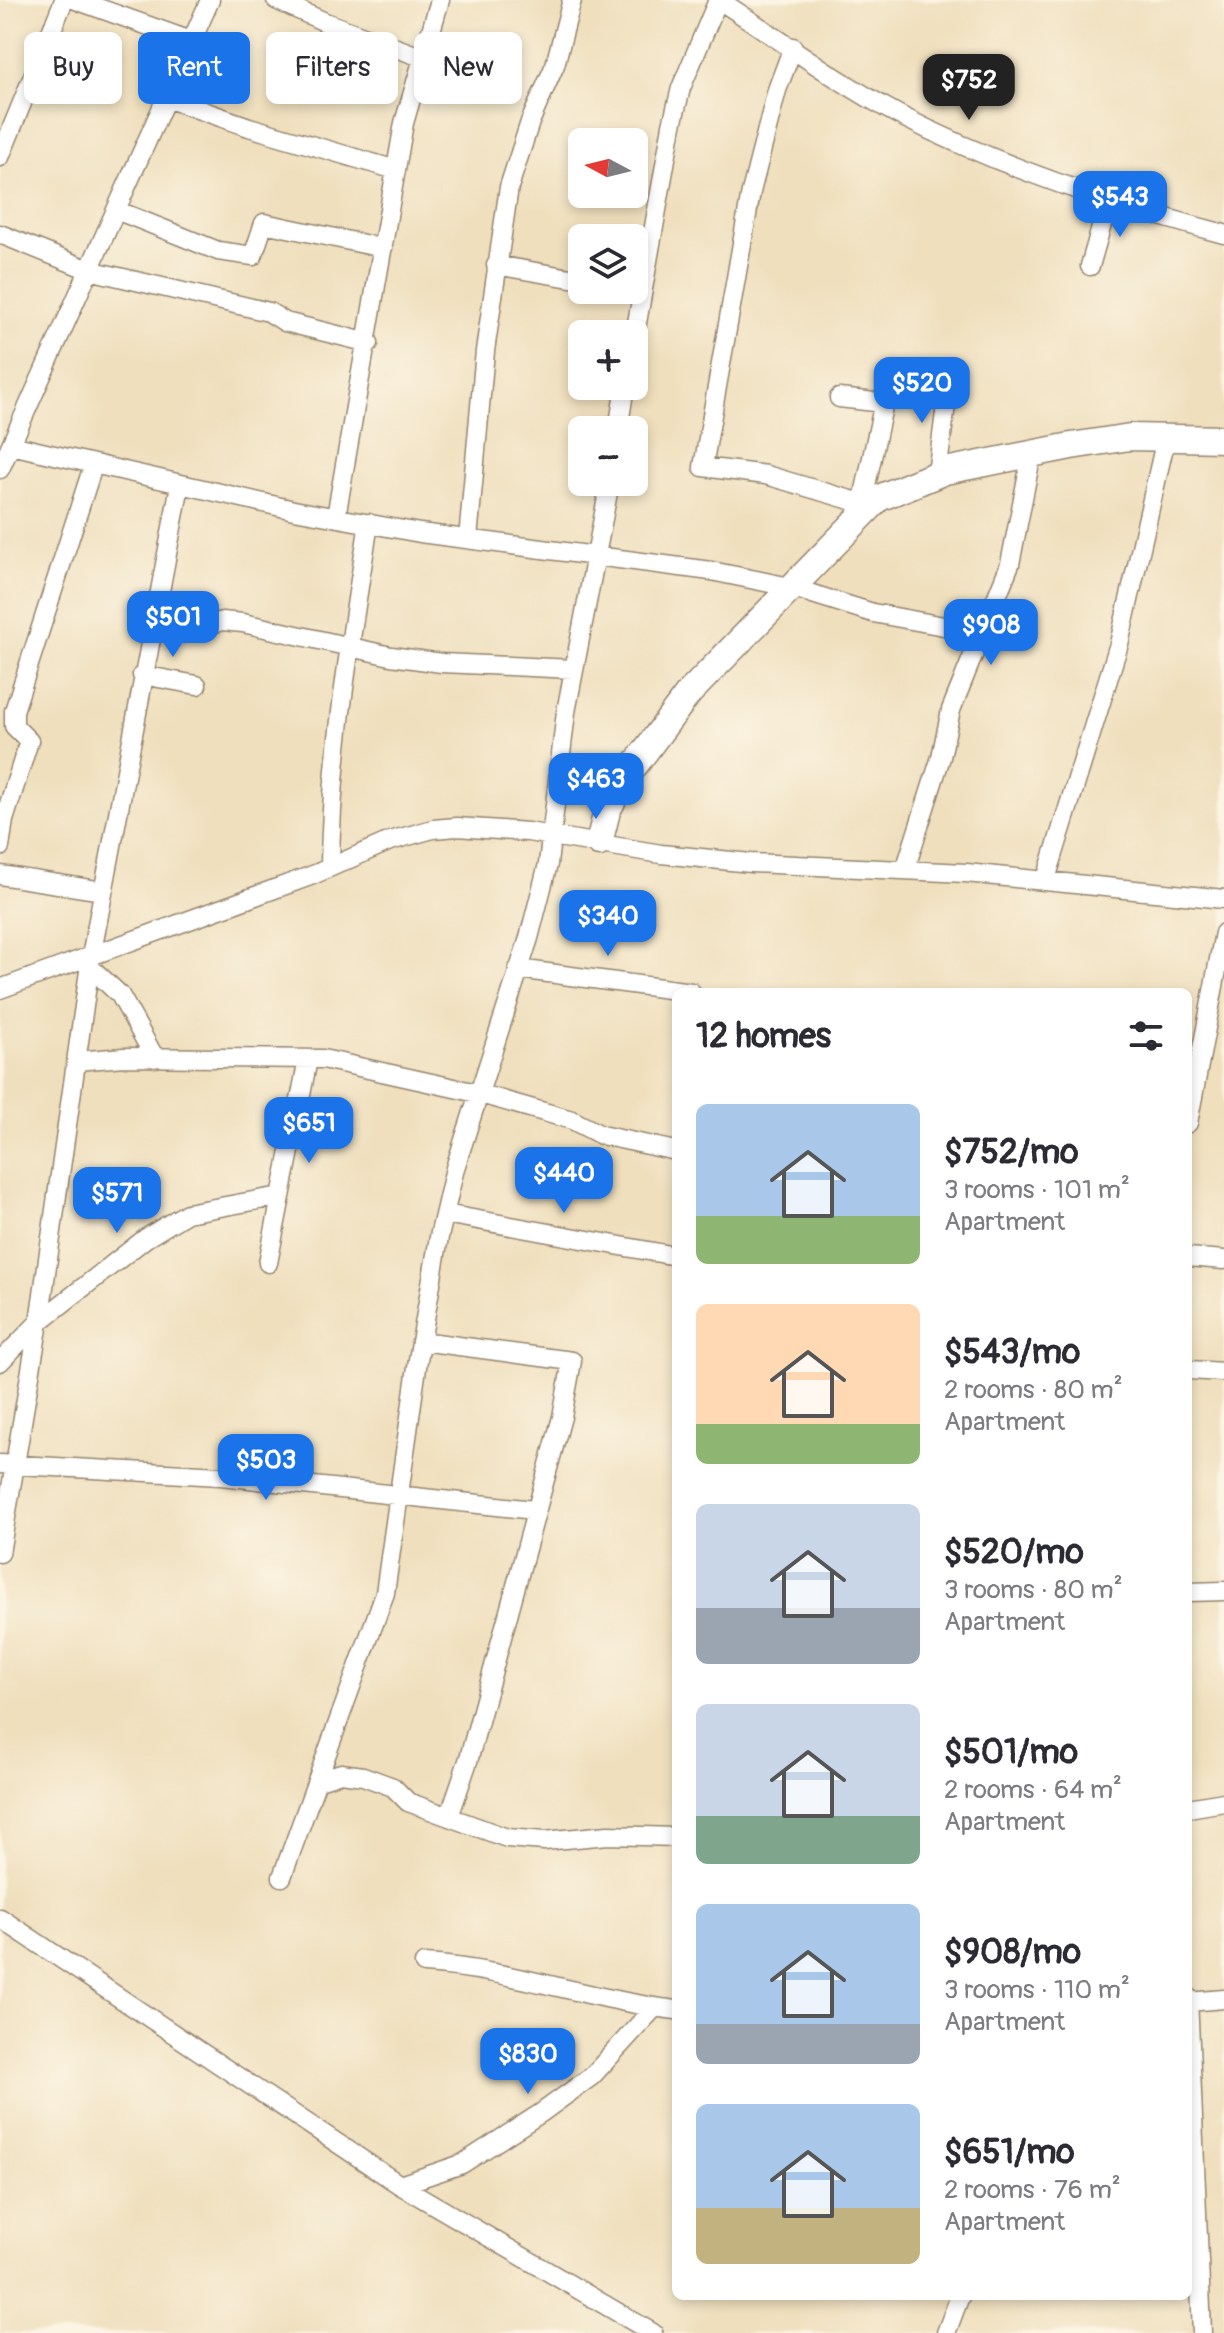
<!DOCTYPE html>
<meta charset="utf-8">
<style>
:root{--surface:#fff;--page:#f2f2f3;--text:#2b2b33;--muted:#7c7c81;--accent:#1a73e8}
body{margin:0;font-family:Pangolin,sans-serif;background:var(--page);color:var(--text);height:100vh;display:flex;flex-direction:column;font-size:30px;white-space:nowrap}
*{box-sizing:border-box;margin:0}
p{font-size:26px;color:var(--muted)}
.icon{flex:none;width:44px;height:44px;fill:none;stroke:currentColor;stroke-width:2;stroke-linecap:round;stroke-linejoin:round}
.map{position:relative;flex:1;overflow:hidden}
.details{position:absolute;left:672px;top:988px;width:520px;height:1312px;display:flex;flex-direction:column;background:var(--surface);border-radius:12px;box-shadow:0 4px 12px #0003}
.details>*{flex:none}
.hud{position:absolute;left:24px;top:32px;width:528px;height:72px;display:flex;gap:16px}
.needle{width:52px;rotate:277deg}
.buttons{position:absolute;left:568px;top:128px;display:grid;gap:16px}
.buttons a{display:grid;place-items:center;width:80px;height:80px;border-radius:12px;background:var(--surface);box-shadow:0 4px 12px #0003;font-size:40px}
.price{position:absolute;translate:-50% -68px;padding:0 18px;border-radius:16px;background:var(--accent);color:#fff;font-size:26px;line-height:52px;filter:drop-shadow(0 2px 4px #0008)}
.price::after{content:'';position:absolute;left:50%;top:48px;width:24px;height:18px;margin-left:-12px;background:inherit;clip-path:polygon(0 0,100% 0,50% 100%)}
.price.selected{background:#222;color:#fff}
ul{padding:0;list-style:none}
li{display:flex;align-items:center;gap:24px;height:200px;padding:0 24px}
li span{display:grid;place-items:center;flex:none;width:224px;height:160px;border-radius:12px;color:#555}
li>.icon{margin-inline-start:auto}
span .icon{width:96px;height:96px;fill:#fffc;stroke-width:1}
li b{font-size:34px}
h2{display:flex;justify-content:space-between;align-items:center;height:96px;padding:0 24px;font-size:34px}
.chip{padding:0 28px;border-radius:12px;background:var(--surface);box-shadow:0 4px 12px #0003;font-size:28px;line-height:72px}
.chip.selected{background:var(--accent);color:#fff}
.map>svg:first-child{display:block}
</style>
<div class="map">
<svg width="1224" height="2333" viewBox="0 0 1224 2333">
<rect width="100%" height="100%" fill="#fcf5e5"/>
<filter id="ink" filterUnits="userSpaceOnUse"><feTurbulence type="fractalNoise" baseFrequency=".0125" numOctaves="2"/><feDisplacementMap in="SourceGraphic" scale="16" xChannelSelector="R" yChannelSelector="G"/><feConvolveMatrix kernelMatrix="1 2 1 2 8 2 1 2 1" color-interpolation-filters="sRGB"/></filter>
<filter id="wash" filterUnits="userSpaceOnUse"><feTurbulence type="fractalNoise" baseFrequency=".006" numOctaves="4" result="noise"/><feDisplacementMap in="SourceGraphic" scale="32" xChannelSelector="R" yChannelSelector="G"/><feGaussianBlur stdDeviation="1.8" result="paint"/><feColorMatrix in="noise" values="0 0 0 0 0 0 0 0 0 0 0 0 0 0 0 0 0 1.4 0 .05"/><feComposite in="paint" operator="in"/></filter>
<g filter="url(#wash)">
<rect width="100%" height="100%" fill="#efdfbd"/>
</g>
<g filter="url(#ink)">
<g fill="none" stroke-linecap="round" stroke-linejoin="round">
<g stroke="#95846e" stroke-width="21">
<path id="street" d="M76,0L191,41
M276,0L325,22L421,57
M719,0C778,38 837,82 899,115C1000,167 1114,205 1224,234
M793,47L777,90L751,192L703,467L766,475L871,506
M166,98L249,127L396,170
M0,157L64,0
M116,210L218,251L253,256L264,223L383,248
M0,234L89,270L269,312L285,322L369,343
M496,265L582,280
M1090,266L1109,200
M634,340L672,125L681,88L718,0
M839,398L884,403
M618,430L625,386
M11,445L294,510L420,533L711,571L790,587L873,613L982,633
M0,469L210,0
M937,474L949,382
M862,504L889,379
M336,517L404,123L440,0
M468,539L485,351L509,187L530,122L555,65L572,0
M152,625L203,627L222,621L243,623L391,656L442,663L573,669
M142,675L197,685
M0,847L4,820L29,741L14,726V711L93,466
M330,867C331,752 351,637 369,523
M905,870L941,757L951,710L1010,564L1032,453
M0,875L103,891
M1046,879L1119,644L1166,438
M90,967L120,995L155,1058
M518,969L691,992
M0,989L313,875L390,841L433,829L457,827L528,832L661,854L751,863L966,873L1224,899
M76,1061L124,1057L323,1059L477,1093L572,1120L601,1135L676,1151
M1188,1123L1224,933
M445,1214L676,1256
M1188,1257L1224,1260
M268,1263L308,1059
M421,1341L572,1361L562,1417L469,1758L449,1817
M0,1362L39,1322L146,1238L187,1213L281,1196
M1188,1370L1224,1372
M0,1464L221,1476L534,1510
M0,1553L39,1322L91,957L180,485
M1188,1592L1224,1591
M319,1780L341,1773L363,1776L393,1787L408,1802L507,1838L544,1841L608,1835L676,1837
M1188,1808L1224,1802
M282,1877L385,1593L418,1360L439,1237L455,1168L529,938L548,864L566,712L610,482
M0,1918L400,2185L653,2333
M424,1964C510,1969 590,2000 676,2010
M1188,1997L1202,2333
M1188,2002L1224,1999
M400,2185L462,2164L541,2113L592,2076L655,2007
M946,2333L960,2296"/>
</g>
<g stroke="#95846e" stroke-width="29">
<path id="secondary" d="M599,843L607,811L623,781L688,694L879,498L945,471L1071,446L1130,437L1224,439"/>
</g>
<use href="#street" stroke="#fff" stroke-width="18"/>
<use href="#secondary" stroke="#fff" stroke-width="26"/>
</g>
</g>
</svg>
<div class="buttons">
<a><svg class="needle" viewBox="-14 -14 28 28"><path d="M0-13l5 13h-10z" fill="#e53935"/><path d="M0 13l5-13h-10z" fill="#7c7c81"/></svg></a>
<a><svg class="icon" aria-label="layers" viewBox="0 0 24 24"><path d="M12 4l9 5-9 5-9-5zM3 14l9 5 9-5"/></svg></a>
<a>+</a>
<a>−</a>
</div>
<b class="price selected" style="left:969px;top:122px">$752</b>
<b class="price" style="left:1120px;top:239px">$543</b>
<b class="price" style="left:922px;top:425px">$520</b>
<b class="price" style="left:173px;top:659px">$501</b>
<b class="price" style="left:991px;top:667px">$908</b>
<b class="price" style="left:596px;top:821px">$463</b>
<b class="price" style="left:608px;top:958px">$340</b>
<b class="price" style="left:309px;top:1165px">$651</b>
<b class="price" style="left:564px;top:1215px">$440</b>
<b class="price" style="left:117px;top:1235px">$571</b>
<b class="price" style="left:266px;top:1502px">$503</b>
<b class="price" style="left:528px;top:2096px">$830</b>
<div class="hud">
<a class="chip">Buy</a>
<a class="chip selected">Rent</a>
<a class="chip">Filters</a>
<a class="chip">New</a>
</div>
<section class="details">
<h2>12 homes<svg class="icon" aria-label="filters" viewBox="0 0 24 24"><path d="M4 7h16M4 17h16"/><circle cx="9" cy="7" r="2"/><circle cx="15" cy="17" r="2"/></svg></h2>
<ul>
<li><span style="background:linear-gradient(#a9c7e8 70%,#8fb573 0)"><svg class="icon" aria-label="home" viewBox="0 0 24 24"><path d="M3 11l9-7 9 7M6 9v11h12V9"/></svg></span><div><b>$752/mo</b><p>3 rooms · 101 m²</p><p>Apartment</p></div></li>
<li><span style="background:linear-gradient(#ffd9b3 75%,#8fb573 0)"><svg class="icon" aria-label="home" viewBox="0 0 24 24"><path d="M3 11l9-7 9 7M6 9v11h12V9"/></svg></span><div><b>$543/mo</b><p>2 rooms · 80 m²</p><p>Apartment</p></div></li>
<li><span style="background:linear-gradient(#c9d6e8 65%,#9aa5b1 0)"><svg class="icon" aria-label="home" viewBox="0 0 24 24"><path d="M3 11l9-7 9 7M6 9v11h12V9"/></svg></span><div><b>$520/mo</b><p>3 rooms · 80 m²</p><p>Apartment</p></div></li>
<li><span style="background:linear-gradient(#c9d6e8 70%,#7fa58c 0)"><svg class="icon" aria-label="home" viewBox="0 0 24 24"><path d="M3 11l9-7 9 7M6 9v11h12V9"/></svg></span><div><b>$501/mo</b><p>2 rooms · 64 m²</p><p>Apartment</p></div></li>
<li><span style="background:linear-gradient(#a9c7e8 75%,#9aa5b1 0)"><svg class="icon" aria-label="home" viewBox="0 0 24 24"><path d="M3 11l9-7 9 7M6 9v11h12V9"/></svg></span><div><b>$908/mo</b><p>3 rooms · 110 m²</p><p>Apartment</p></div></li>
<li><span style="background:linear-gradient(#a9c7e8 65%,#c2b280 0)"><svg class="icon" aria-label="home" viewBox="0 0 24 24"><path d="M3 11l9-7 9 7M6 9v11h12V9"/></svg></span><div><b>$651/mo</b><p>2 rooms · 76 m²</p><p>Apartment</p></div></li>
</ul>
</section>
</div>
